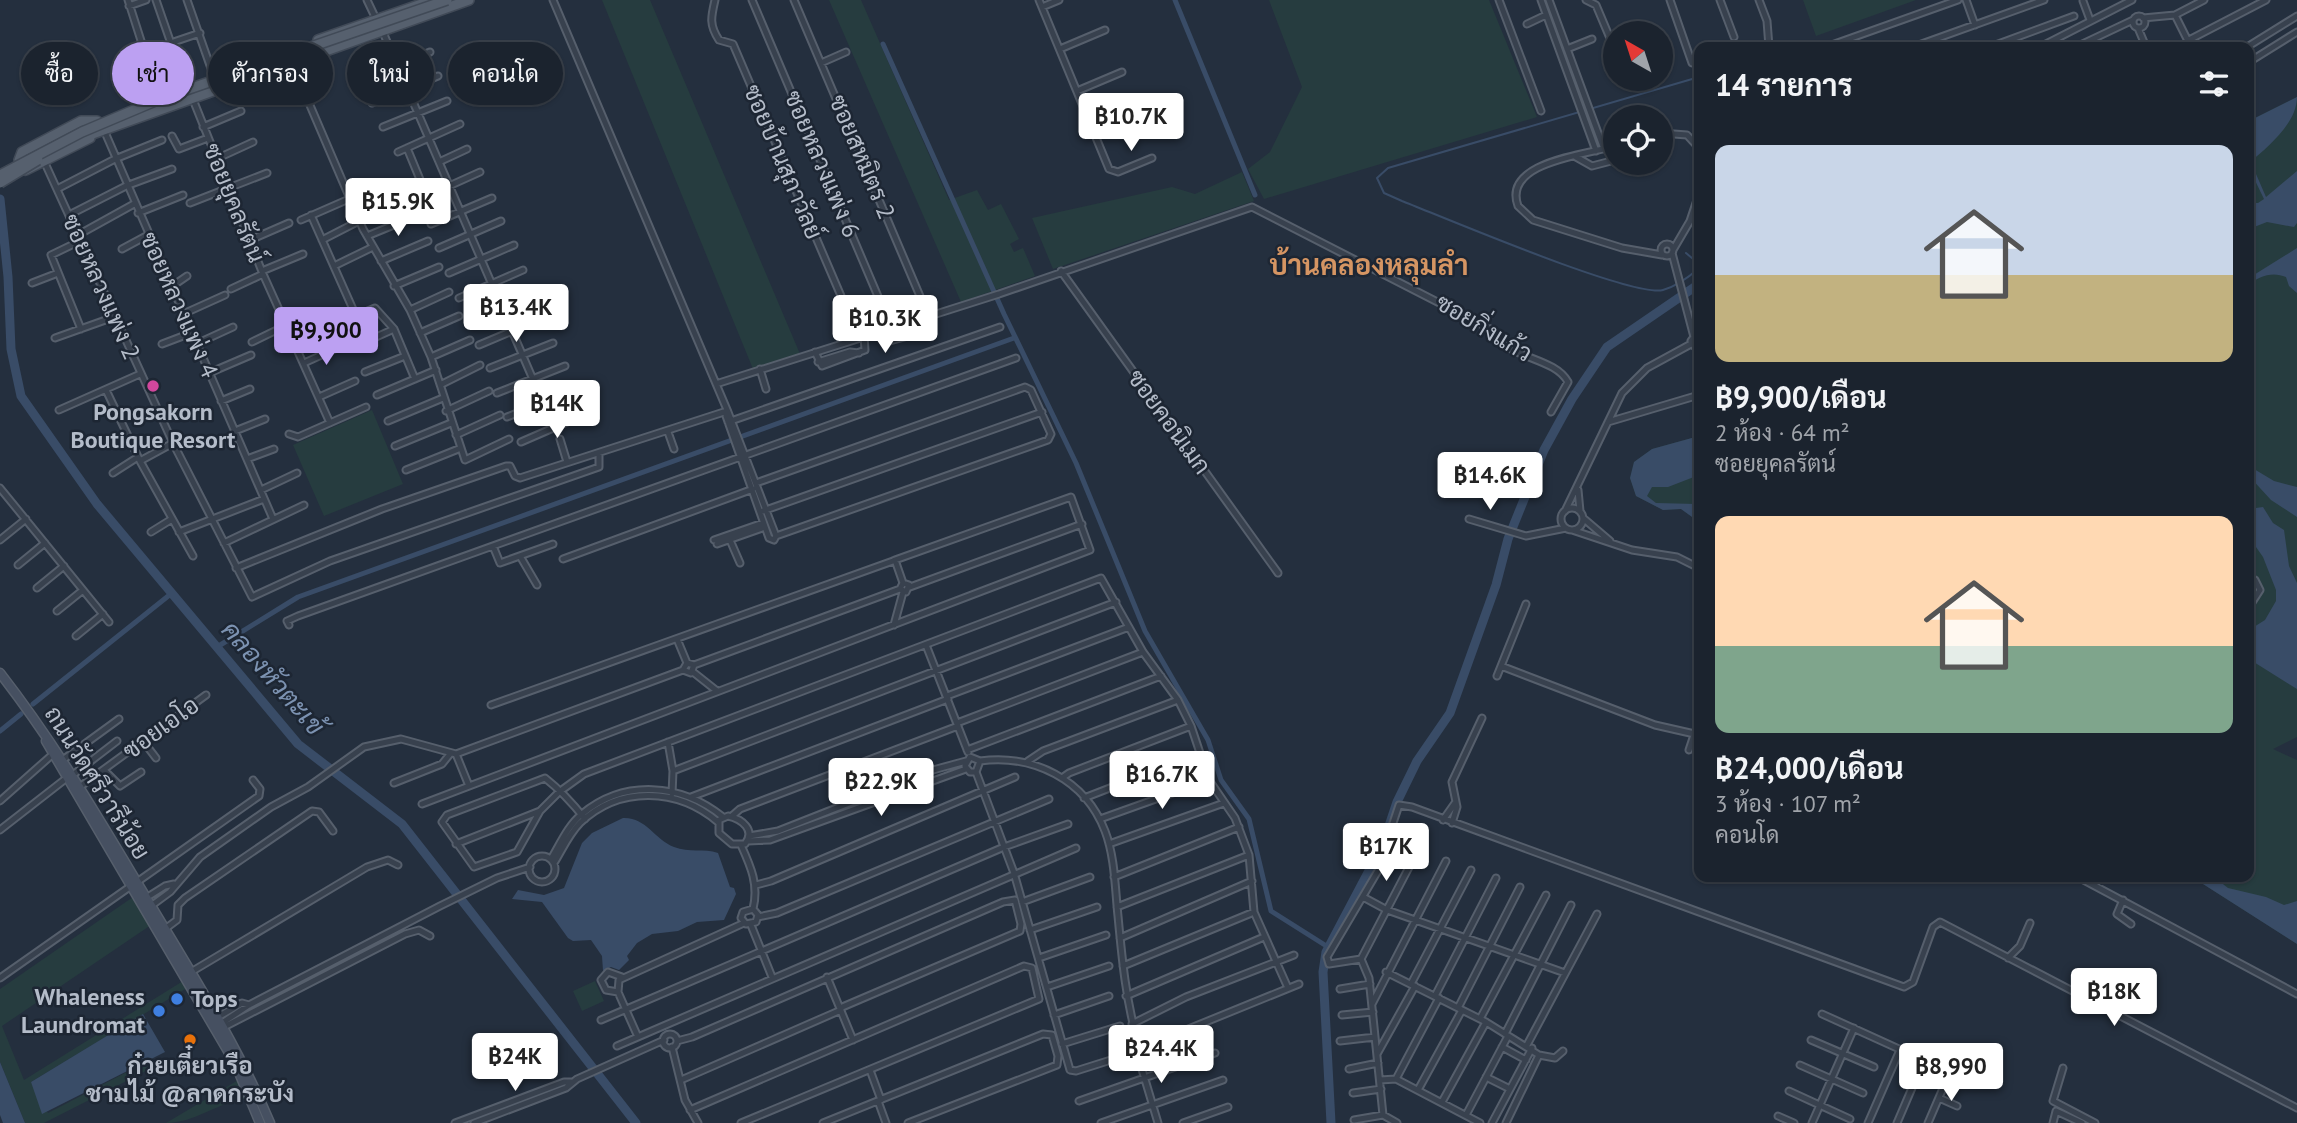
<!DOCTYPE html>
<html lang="th">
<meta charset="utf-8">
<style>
:root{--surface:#1b232e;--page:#242b36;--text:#f1f3f6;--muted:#a0a4aa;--line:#39404a;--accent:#bca0f2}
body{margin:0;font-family:"PT Sans",Sarabun,sans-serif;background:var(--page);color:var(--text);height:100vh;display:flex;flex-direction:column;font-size:26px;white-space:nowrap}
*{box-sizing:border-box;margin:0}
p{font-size:23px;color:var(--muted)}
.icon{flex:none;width:38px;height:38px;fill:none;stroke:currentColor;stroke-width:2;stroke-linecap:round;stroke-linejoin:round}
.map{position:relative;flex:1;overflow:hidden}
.drawer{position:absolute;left:1694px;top:42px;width:560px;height:840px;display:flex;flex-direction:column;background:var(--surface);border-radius:14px;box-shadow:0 2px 5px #0004,0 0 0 2px var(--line)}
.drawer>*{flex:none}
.top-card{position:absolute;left:21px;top:42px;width:665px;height:63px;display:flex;gap:14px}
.needle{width:46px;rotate:321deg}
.buttons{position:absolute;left:1603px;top:21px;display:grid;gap:14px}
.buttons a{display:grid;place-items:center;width:70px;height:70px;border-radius:50%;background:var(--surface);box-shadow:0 2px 5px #0004,0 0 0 2px var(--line);font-size:35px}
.price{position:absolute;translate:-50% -60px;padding:0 16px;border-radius:7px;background:#fff;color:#222;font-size:23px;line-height:46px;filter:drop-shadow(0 2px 4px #0008)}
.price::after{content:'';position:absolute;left:50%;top:42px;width:21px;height:16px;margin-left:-10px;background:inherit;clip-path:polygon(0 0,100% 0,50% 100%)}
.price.selected{background:var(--accent);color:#111}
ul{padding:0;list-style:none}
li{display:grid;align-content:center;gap:14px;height:371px;padding:0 21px}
li span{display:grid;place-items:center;height:217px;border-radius:14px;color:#555}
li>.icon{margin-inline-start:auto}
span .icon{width:126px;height:126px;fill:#fffc;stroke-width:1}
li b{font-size:30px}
h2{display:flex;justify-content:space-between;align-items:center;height:84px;padding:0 21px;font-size:30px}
.pill{padding:0 24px;border-radius:32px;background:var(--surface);box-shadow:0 2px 5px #0004,0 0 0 2px var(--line);font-size:24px;line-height:63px}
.pill.selected{background:var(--accent);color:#111}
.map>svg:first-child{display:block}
</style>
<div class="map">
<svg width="2297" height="1123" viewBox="0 0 2297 1123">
<rect width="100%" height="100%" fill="#242f3e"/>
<path fill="#263c3f" d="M602,0H650L800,354L753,369Z
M829,0H861L949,200L977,190L988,210L1001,204L1019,239L1010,244L1014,252L1023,248L1035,276L961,302Z
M1269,0H1489L1537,117L1264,199L1248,169L1270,152L1302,87Z
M1803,0H1916L1816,36Z
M2297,97V737L2273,749L2297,760V944L2192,877H2249V121Z
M1242,172L1254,201L1053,269L1032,218L1172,187L1195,194Z
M372,410L403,484L324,516L293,445Z
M1699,436V522L1681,509L1663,510L1636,496L1630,478L1634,462L1652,449Z
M133,897L151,925L2,1026L24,1080L183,981L187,988L31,1082L48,1113L152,1059L154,1067L44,1123H25L0,1062V989Z
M595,981L604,1001L582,1011L573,991Z
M240,1079L248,1098C218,1102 195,1123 166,1123Z"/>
<path fill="#394c67" d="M2297,97C2297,123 2268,147 2249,163V121Z
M2249,168L2256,174L2266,197L2297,171V223L2294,227L2267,222L2249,229V203H2258L2264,199Z
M2297,248V293L2289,286L2286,277C2273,271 2258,276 2249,285V278Z
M1699,436V475L1668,487H1652L1647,496L1656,503L1696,504L1699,506V522L1681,509L1663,510L1636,496L1630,478L1634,462L1652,449Z
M2249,466L2274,481L2297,487V517L2271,500L2249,476Z
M2263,507L2273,523L2284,530L2289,566L2297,583V689L2249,659V630L2265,620L2276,601V590L2263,557L2249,537V509Z
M623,818C646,817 654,839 674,847C689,853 704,848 718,853L730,887L734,888L736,894L724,920L697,922L678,931L652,934L637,943L627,956L629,960L619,970L611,967L603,971L602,956L591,940L573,941L568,938L542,902L512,899L518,890L544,895L564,888L582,843L592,833Z
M2192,877H2214L2228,888L2266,897L2284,905L2297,901V944Z
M143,1014L165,1052L42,1114L31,1082Z
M0,1062L25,1123H3L0,1115Z"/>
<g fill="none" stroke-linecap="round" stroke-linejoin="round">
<path stroke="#394c67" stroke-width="2" d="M1699,77L1388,168L1377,178L1384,193L1402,201C1443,217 1633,298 1663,290C1677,286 1689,277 1699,268
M1686,253L1699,264"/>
<path stroke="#394c67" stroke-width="5" d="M1175,0L1255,195
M883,44L1004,314L1076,463L1145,631L1208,740L1221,780L1249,819L1271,911L1328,947
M217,647L298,597L1014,338
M33,704L172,593
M0,731L21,714"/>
<path stroke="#394c67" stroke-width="9" d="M0,199L8,277L11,349L21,396L97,504L298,744L402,824L636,1123
M1331,1123L1323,972L1326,952L1383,844L1397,802L1417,761L1450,713L1496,585L1508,539L1544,450L1572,399L1607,347L1699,284"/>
<g stroke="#565f6c" stroke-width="9">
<path id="street" d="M128,0L159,97
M156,0L186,87
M187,0L214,77
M367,0L376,19
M553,0L728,412
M715,0C711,17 709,25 719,40L733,44L856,331
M752,0L891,327
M794,0L928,315
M1039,0L1109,169L1118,172L1152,158
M1499,0L1541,111
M1541,0L1596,151
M1549,0L1604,149
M1586,0L1596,5L1615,50
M1670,0L1692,63
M1720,0L1734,37
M1759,0L1767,21L1769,47
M1966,0L1975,25
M2083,1L2090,20
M129,6L146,0
M1042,7L1059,0
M2175,15L2191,47
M2133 22a6 6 0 1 1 12 0a6 6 0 1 1-12 0Z
M2143,18L2175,15L2204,0
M1527,24L1546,15
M2138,28L2146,47
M382,30L554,428
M2187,41L2266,0
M1826,47L1958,0
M1913,47L2044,0
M1990,47L2074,16
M2040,47L2132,0
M2076,47L2133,20
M2247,47L2297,16
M1060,49L1105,30
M1567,49L1592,39
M144,52L200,33
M291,61L363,229L410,310L431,357L465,460L509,439
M2249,62L2297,32
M821,63L846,52
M365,80L430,52
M1077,91L1122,72
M192,97L263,274L330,423
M372,103L438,76
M203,127L241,111
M383,127L447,101
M104,130L273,519
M1095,133L1135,116
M1661,133L1687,135L1699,148
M172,136L179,149L208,138
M1615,146C1585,155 1502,162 1518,206L1533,220L1622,248L1662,255
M407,148L426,194
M398,152L460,124
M1576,157L1592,166L1615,160
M216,159L253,142
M44,161L173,443L252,597L330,561L599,467V455
M439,162L467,149
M449,186L480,172
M57,189L115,159L162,140
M190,203L267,173
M138,213L183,195
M69,215L126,186L172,169
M311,215L356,316
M301,220L349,199
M431,224L492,198
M78,235L134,204
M367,236L418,215
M250,240L289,223
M322,240L359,221
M80,241L51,255L81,329
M1661 250a6 6 0 1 1 12 0a6 6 0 1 1-12 0Z
M439,248L501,221
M122,249L148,235
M1673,250L1690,221L1699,194
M1672,253L1694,337
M381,261L428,241
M334,266L373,247
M262,271L303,254
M1061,271L1278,573
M449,273L514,245
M32,283L58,273
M394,286L439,267
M171,287L187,276
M231,289L263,274
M459,298L523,270
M410,310L449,292
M183,314L225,295
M469,321L534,294
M342,322L375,308L394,329L415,379
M291,333L322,319L326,320L337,348L304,363
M420,333L459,316
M874,333L886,342L908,336
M55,338L114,317
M1699,338L1694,337L1691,341L1694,346L1699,345
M252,342L287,325
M162,344L191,333
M196,344L233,327
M479,345L543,318
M354,347L394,329
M815,352L822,366L865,350L864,336
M431,357L470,340
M818,362L850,352L859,353
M490,368L553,343
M760,369L766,389
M365,372L405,356
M209,373L251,355
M442,384L480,365
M716,384L999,294L1252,207L1494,331C1504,359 1554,356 1568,382L1551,412
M106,390L140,461L193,556
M497,393L565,366
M377,395L436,370
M319,397L355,381
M221,401L250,389
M59,410L140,374
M446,411L489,391
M728,412L776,536L774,540L769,538L726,416Z
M507,417L573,391
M388,421L443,398
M728,422L1000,327
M1608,422L1699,395
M235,431L265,419
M668,432L674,449
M289,434L298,437L366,407
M456,435L500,415
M560,439L567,462
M521,442L583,415
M395,446L451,423
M247,459L274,449
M140,461L173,443
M406,470L461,448
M113,473L138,457
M756,483L1025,387L1031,390L1051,434L1048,440L776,536
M0,488L109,622
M261,490L297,473
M1578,490L1580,511
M1561 519a11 11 0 1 1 22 0a11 11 0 1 1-22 0Z
M1565,511L1622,393L1647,368L1691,344
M760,512L1042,412
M1583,518L1610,541
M1469,519L1526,536L1566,528
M1572,530L1632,550L1677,557L1699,568
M151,532L172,519
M179,532L264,499
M0,540L26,519
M714,540L763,523
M730,540L740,563
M224,543L304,505
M717,544L765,527
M493,546L500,563L553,544
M520,556L537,585
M563,559L753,489
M18,565L45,543
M236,568L382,509L506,466H510L515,476L520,478L727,411
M2249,577L2255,580L2260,590L2249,607
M910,587L1082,524
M37,588L64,566
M57,611L83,590
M289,625L287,621L298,616L1016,358
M894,625L903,592
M76,636L103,614
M677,639L687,663L683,670L691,673L694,665L687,663
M926,645L968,752
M694,665L900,589
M1501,666L1655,725L1699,735
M693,672L717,691
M1497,676L1526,604
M947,696L1129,627
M491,705L893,561L895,560L903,583L909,585L906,592L900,589L903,583
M957,723L1143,652
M143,741L156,758
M668,742L673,771L672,794
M967,750L1161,676
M1689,750L1694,735
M456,754L469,786
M64,759L119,719
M980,761C1033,754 1085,779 1105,831C1115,857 1115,888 1118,916C1122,959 1126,1001 1138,1043
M1028,761L1043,751L1178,700
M104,770L120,786L141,772
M673,771L1116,602
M976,772H970L965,766L970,757L980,761L976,772L1014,873L1070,1070L1076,1071L1133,1053L1140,1055L1144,1049L1142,1045L1133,1044V1053
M74,774L117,741
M1062,778L1069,773L1191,726
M394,783L442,764L450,754
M81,786L206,695
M691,797L948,699
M1084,798L1200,753
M0,801L53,754
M422,804L1090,550L1071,497L895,560
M728,816C742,819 756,830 745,844H732L719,833V820Z
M732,816L740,809L958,726
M585,819C574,805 559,789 545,778L447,815L442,822L474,867L517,852L540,811L559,792L584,774L1101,578L1143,652L1178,700L1191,726L1209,780L1235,818L1249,855L1254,912L1288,988
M1100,819L1209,780
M1443,820L1455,803
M1452,823L1457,807L1452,782L1482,718
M0,830L68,777
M749,836L778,831L933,770L966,761
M748,841L770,840L966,769
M456,844L540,811
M1109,844L1224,803
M741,845C751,867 759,885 753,909L758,915L756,922L746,924L741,918L743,912L753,909
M529 869a13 13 0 1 1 26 0a13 13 0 1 1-26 0Z
M551,859C560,844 568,825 582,814C624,779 681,783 723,817
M554,863C562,850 569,834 580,823C620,785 678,788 718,822
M1114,877L1239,827
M2078,877L2297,994
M137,882L259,796L260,789L253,780
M756,885L771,881L1015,777
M2094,885L2099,879L2111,877
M1363,897L1387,910L1565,973
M146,898L165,886L174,884
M2123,900L2117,914L2131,924
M1022,902L1090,877
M151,906L170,892L200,857L271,807L308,787L364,747L401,739L456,754L683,670
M1117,907L1249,855
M758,917L777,913L1049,799
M751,925L772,977
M165,929L177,920L178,905L185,898L312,811L319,812L333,831
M1030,930L1097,907
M1120,938L1252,881
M1039,958L1106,935
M2008,958L2020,946L2030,923
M1361,959L1329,964L1327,957L1392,847L1389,835L1399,805L1412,807L1904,987L1913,982L1933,927L1940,922L2297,1108
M1123,966L1254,912
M191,972L367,867L388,860L398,865
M1386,972L1486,1022L1539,1055
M827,977L853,1040
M0,978L131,886
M1411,984L1471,870
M1047,987L1109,966
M1340,989L1370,984
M618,992L606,990L601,980L608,972L622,977
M1126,996L1264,937
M1435,996L1496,878
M1372,1004L1446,861
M1458,1008L1520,887
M1822,1014L1965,1079
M1054,1015L1109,996
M1342,1015L1373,1012
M218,1017L242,1003L249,1005
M1480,1019L1546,895
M601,1020L1004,847L1068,824
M222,1023L249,1005L440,906L497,878L530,867
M1132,1024L1186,997L1294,955
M224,1027L405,934L419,930L430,936
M1505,1034L1571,905
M663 1041a7 7 0 1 1 14 0a7 7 0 1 1-14 0Z
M638,1037L618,992L619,980L744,923
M1811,1040L1874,1067
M677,1041L692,1037L1003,902L1015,900L1021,924L1020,931L840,1008
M1340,1041L1375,1037
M1062,1044L1120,1026
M1527,1045L1597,914
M617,1046L1076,848
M672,1047L685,1100L698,1123
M1144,1047L1299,984
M1502,1047L1526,1060
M1377,1054L1415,986
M1138,1056L1158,1123
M1800,1065L1863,1093
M2063,1068L2053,1101L2095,1123
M1349,1069L1378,1063
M870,1070L881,1100
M1486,1077L1510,1089
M1396,1079L1439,998
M681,1080L841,1010
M1380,1080L1396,1079L1480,1123
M1418,1090L1462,1010
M1789,1091L1850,1119
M1353,1093L1381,1089
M1939,1098L1957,1106
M878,1101L886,1123
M1079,1101L1215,1053
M1442,1102L1486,1022
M690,1110L1024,966L1032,968L1039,999L741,1123
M1383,1115L1369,978L1361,959L1418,850
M1466,1115L1508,1036
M1778,1116L1794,1123
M1354,1120L1383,1115L1397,1123
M455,1123L564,1082H571
M474,1123L566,1088L577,1079L664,1040
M823,1123L1043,1034L1052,1035L1058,1056L1057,1065L908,1123
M1101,1123L1223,1080
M1183,1123L1228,1107
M1492,1123L1532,1048
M1506,1123L1539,1055L1555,1058L1563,1051
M1812,1123L1854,1028
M1868,1123L1900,1050
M1897,1123L1924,1060
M1928,1123L1950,1072
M2053,1123L2056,1111L2082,1123"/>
</g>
<g stroke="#565f6c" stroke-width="11">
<path id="secondary" d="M0,673C59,749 103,826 153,909C195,979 238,1047 270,1123
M46,741L235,1063L260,1123"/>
</g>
<g stroke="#414a57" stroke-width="12">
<path id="primary" d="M318,40L433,0
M84,137L469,0
M90,138L26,170L19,160L22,152L81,121H97"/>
</g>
<use href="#street" stroke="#38414e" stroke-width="5"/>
<use href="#secondary" stroke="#465061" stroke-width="8"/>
<use href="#primary" stroke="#56606e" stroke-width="9"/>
<g stroke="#414a57" stroke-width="12" stroke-linecap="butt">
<path id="primary-bridge" d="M0,175L82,132L160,99L447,0
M0,183L38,160"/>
</g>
<use href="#primary-bridge" stroke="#56606e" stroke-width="9"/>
</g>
<circle fill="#d1479c" stroke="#1d2633" stroke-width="2.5" cx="153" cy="386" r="7"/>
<g fill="#3f7fe0" stroke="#1d2633" stroke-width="2.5">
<circle cx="177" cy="999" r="7"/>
<circle cx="159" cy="1011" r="7"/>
</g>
<circle fill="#e8710a" stroke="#1d2633" stroke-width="2.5" cx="190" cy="1040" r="7"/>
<g text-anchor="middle" stroke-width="5" stroke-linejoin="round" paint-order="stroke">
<g font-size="24" fill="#b4bcc9" stroke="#1d2633">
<text transform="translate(862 157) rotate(67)" y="8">ซอยสหมิตร 2</text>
<text transform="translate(783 162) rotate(67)" y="8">ซอยบ้านสุภาวัลย์</text>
<text transform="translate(822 164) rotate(67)" y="8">ซอยหลวงแพ่ง 6</text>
<text transform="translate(234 203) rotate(68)" y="8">ซอยยุคลรัตน์</text>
<text transform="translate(101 287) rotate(66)" y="8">ซอยหลวงแพ่ง 2</text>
<text transform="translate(179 305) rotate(66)" y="8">ซอยหลวงแพ่ง 4</text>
<text transform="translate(1484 328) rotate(31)" y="8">ซอยกิ่งแก้ว</text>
<text transform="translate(1169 422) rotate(54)" y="8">ซอยคอนิเมก</text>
<text transform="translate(161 728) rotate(-36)" y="8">ซอยเอโอ</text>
<text transform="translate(97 783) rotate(58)" y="8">ถนนวัดศรีวารีน้อย</text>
</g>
<g font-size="24" font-weight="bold" fill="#b4bcc9" stroke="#1d2633">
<text x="153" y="420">Pongsakorn<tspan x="153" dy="28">Boutique Resort</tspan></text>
<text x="145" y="1005" text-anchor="end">Whaleness<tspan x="145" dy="28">Laundromat</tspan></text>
<text x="191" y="1007" text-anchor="start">Tops</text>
<text x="190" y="1074">ก๋วยเตี๋ยวเรือ<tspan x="190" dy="28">ชามไม้ @ลาดกระบัง</tspan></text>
</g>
<g font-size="26" font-style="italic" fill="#7c92b1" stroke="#1d2633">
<text transform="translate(273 678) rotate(49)" y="9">คลองหัวตะเข้</text>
</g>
<g font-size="28" font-weight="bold" fill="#d59563" stroke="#1d2633">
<text x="1369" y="275">บ้านคลองหลุมลำ</text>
</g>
</g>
</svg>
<div class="buttons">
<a><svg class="needle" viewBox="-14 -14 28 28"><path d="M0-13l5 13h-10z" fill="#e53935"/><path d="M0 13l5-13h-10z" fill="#a0a4aa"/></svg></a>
<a><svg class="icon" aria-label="locate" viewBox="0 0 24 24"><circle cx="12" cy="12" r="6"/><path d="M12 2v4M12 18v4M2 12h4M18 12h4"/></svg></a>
</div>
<b class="price" style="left:1131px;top:153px">฿10.7K</b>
<b class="price" style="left:398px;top:238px">฿15.9K</b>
<b class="price" style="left:516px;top:344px">฿13.4K</b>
<b class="price" style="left:885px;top:355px">฿10.3K</b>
<b class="price selected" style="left:326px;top:367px">฿9,900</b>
<b class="price" style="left:557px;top:440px">฿14K</b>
<b class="price" style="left:1490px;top:512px">฿14.6K</b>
<b class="price" style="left:1162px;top:811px">฿16.7K</b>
<b class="price" style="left:881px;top:818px">฿22.9K</b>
<b class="price" style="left:1386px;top:883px">฿17K</b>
<b class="price" style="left:2114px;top:1028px">฿18K</b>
<b class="price" style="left:1161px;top:1085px">฿24.4K</b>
<b class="price" style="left:515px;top:1093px">฿24K</b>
<b class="price" style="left:1951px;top:1103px">฿8,990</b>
<div class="top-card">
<a class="pill">ซื้อ</a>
<a class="pill selected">เช่า</a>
<a class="pill">ตัวกรอง</a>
<a class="pill">ใหม่</a>
<a class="pill">คอนโด</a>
</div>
<section class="drawer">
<h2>14 รายการ<svg class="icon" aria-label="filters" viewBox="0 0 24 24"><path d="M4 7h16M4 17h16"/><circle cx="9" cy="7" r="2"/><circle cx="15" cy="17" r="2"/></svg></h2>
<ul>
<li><span style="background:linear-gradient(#c9d6e8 60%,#c2b280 0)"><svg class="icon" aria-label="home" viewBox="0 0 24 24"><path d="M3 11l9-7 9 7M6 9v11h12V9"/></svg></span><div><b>฿9,900/เดือน</b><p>2 ห้อง · 64 m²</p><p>ซอยยุคลรัตน์</p></div></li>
<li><span style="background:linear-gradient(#ffd9b3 60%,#7fa58c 0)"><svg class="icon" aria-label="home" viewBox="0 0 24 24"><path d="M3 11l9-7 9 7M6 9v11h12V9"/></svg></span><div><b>฿24,000/เดือน</b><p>3 ห้อง · 107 m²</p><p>คอนโด</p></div></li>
</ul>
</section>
</div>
